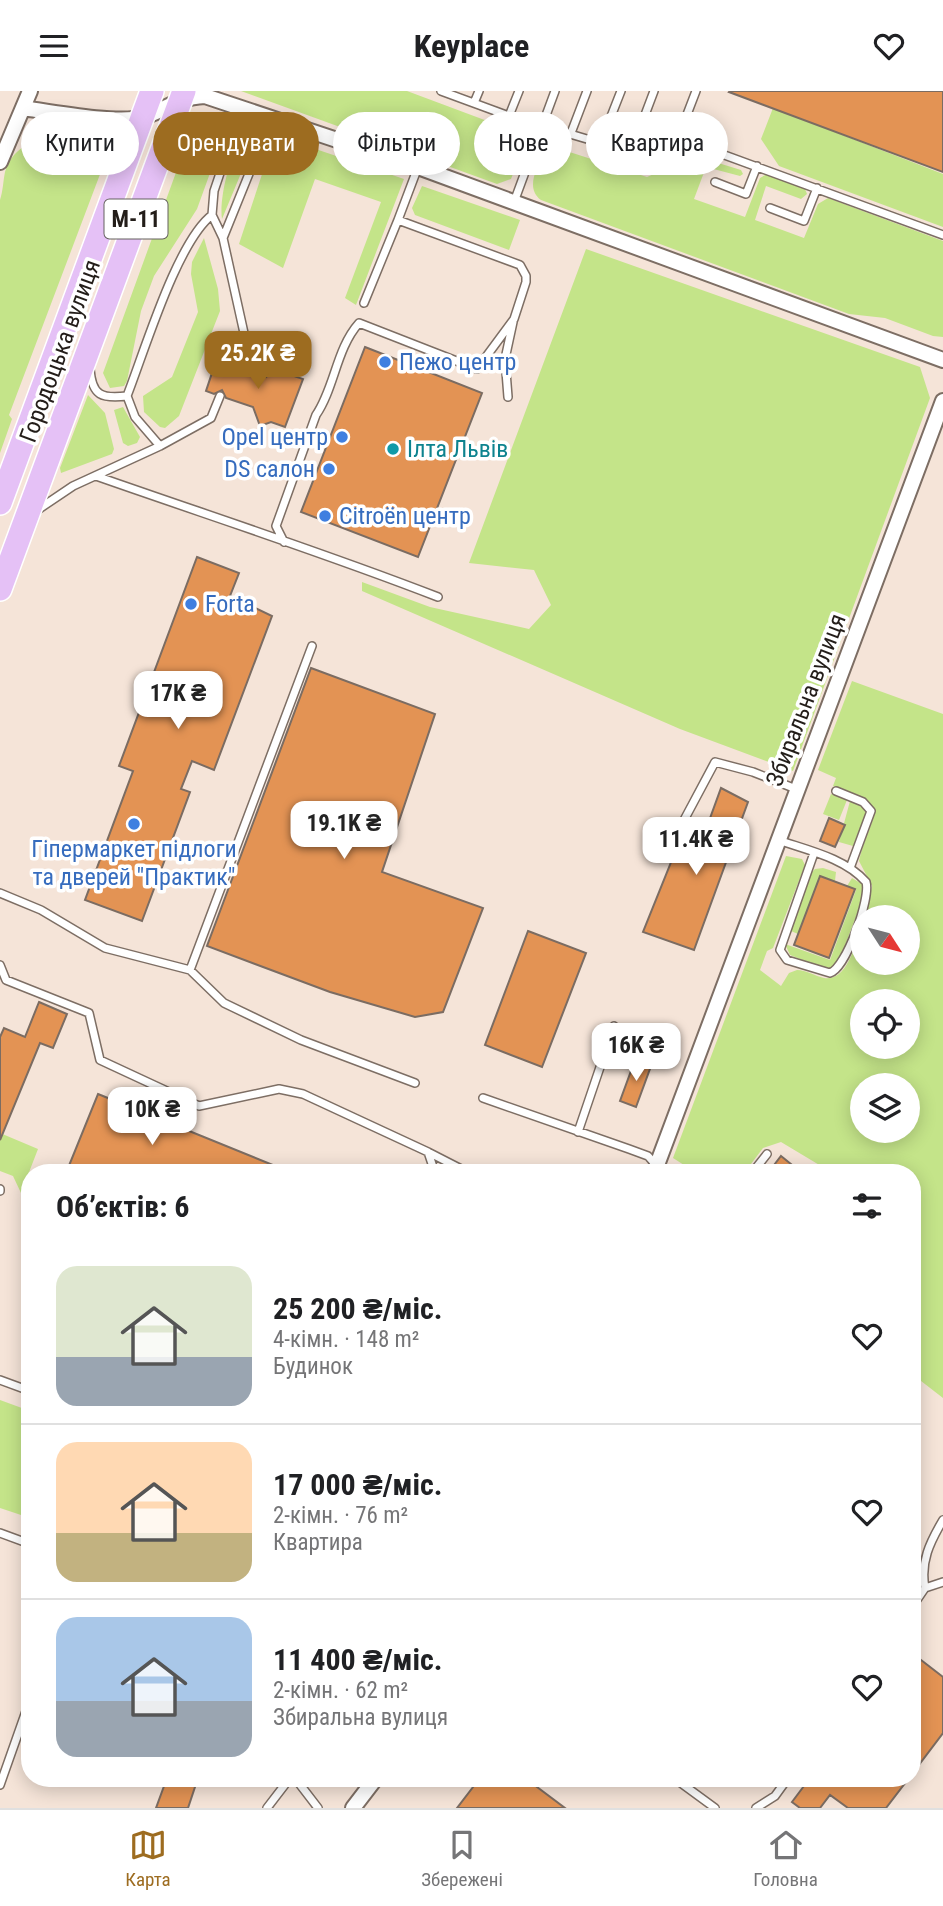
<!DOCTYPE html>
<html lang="uk">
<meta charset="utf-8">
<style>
:root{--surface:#fff;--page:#f2f2f2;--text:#202124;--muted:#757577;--line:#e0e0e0;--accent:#9d6c20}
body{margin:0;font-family:"Roboto Condensed",sans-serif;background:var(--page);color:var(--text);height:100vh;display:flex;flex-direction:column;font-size:26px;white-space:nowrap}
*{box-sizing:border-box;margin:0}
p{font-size:23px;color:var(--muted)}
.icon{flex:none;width:38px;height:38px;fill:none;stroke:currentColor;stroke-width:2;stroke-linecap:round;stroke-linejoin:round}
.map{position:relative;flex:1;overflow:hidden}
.sheet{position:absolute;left:21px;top:1073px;width:900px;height:623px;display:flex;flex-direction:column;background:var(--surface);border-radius:28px;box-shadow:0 4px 18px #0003}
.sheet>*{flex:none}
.hud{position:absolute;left:21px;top:21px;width:901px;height:63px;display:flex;gap:14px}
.needle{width:46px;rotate:126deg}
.buttons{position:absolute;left:850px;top:814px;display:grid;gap:14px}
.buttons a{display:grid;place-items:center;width:70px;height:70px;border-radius:50%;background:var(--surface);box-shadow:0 4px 18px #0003;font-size:35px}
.price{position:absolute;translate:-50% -60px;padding:0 16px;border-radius:14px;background:#fff;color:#222;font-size:23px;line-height:46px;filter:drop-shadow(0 2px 4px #0008)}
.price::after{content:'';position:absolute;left:50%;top:42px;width:21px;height:16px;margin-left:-10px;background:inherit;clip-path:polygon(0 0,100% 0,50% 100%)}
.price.selected{background:var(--accent);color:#fff}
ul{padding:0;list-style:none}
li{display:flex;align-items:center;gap:21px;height:175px;padding:0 35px}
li+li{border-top:2px solid var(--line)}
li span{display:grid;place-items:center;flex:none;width:196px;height:140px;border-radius:21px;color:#555}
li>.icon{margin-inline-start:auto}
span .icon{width:84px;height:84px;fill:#fffc;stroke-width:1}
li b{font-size:30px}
h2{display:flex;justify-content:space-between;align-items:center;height:84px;padding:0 35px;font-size:30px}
.tag{padding:0 24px;border-radius:32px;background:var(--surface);box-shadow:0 4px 18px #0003;font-size:24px;line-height:63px}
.tag.selected{background:var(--accent);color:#fff}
header{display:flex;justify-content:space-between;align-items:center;height:91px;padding:0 35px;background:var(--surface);font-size:32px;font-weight:700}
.tab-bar{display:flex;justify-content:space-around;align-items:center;height:98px;border-top:2px solid var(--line);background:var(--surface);font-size:19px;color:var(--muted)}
.tab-bar a{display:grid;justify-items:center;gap:4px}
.tab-bar .selected{color:var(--accent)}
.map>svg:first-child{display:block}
</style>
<header><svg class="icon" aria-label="menu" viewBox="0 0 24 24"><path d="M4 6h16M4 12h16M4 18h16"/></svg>Keyplace<svg class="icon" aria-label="heart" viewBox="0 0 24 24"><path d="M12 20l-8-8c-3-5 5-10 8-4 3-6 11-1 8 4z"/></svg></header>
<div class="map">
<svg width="943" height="1717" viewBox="0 0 943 1717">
<rect width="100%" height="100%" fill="#f5e4d8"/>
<path fill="#c4e489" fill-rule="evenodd" d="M241,0H407L514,40L511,50L523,57L511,88L497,93Z
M773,17L943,83V136L779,75L761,48Z
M205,22L215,23L222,30V49L197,118L154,185L141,220L127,290L124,295L110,297L103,282L194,32Z
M52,42H80L99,55L102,78L9,324L12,328L0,362V109C3,100 3,91 5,81C11,59 32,49 52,42Z
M246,49L250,55L249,63L222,128C219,110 229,59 246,49Z
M292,50L404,88L356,214L345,207L381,111L315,88L283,177L239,153L268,65L281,54Z
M554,56L647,86L656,82L666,63L676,59L741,79L743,83L740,85L706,76L694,108L745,126L760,87L767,83L805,98L807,103L801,108L766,95L755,129L804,147L818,113L828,107L943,150V246L933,245L885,227L849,223L541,109C525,97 537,78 543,62Z
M422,95L520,129L509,159L415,124L412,117Z
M204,147L218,198L220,220L179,325L165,337L160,336L144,321L143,305L172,286L198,221L191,183L192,171Z
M586,158L920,276L930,307L793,680L680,638L362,500V491L430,516L529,538L551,514L534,479L469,472Z
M88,304L105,322L114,358L112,363L61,382L60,377Z
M123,316L140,346L137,352L128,355L123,352L114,319Z
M852,590L943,623V1307L912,1283V1082L831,1081L781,1051L763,1057L745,1081H695L673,1067L786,765L802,768L805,774L773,857L767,860L760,879L781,895L789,882L797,879C806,879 815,885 824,887C849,891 856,848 863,831V872H908V826H865L872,795L859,770C871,718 895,719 833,695L836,687L818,679ZM863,910H908V956H863ZM863,994H908V1040H863Z
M831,703L847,709L839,729L823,723Z
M850,710L861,714L866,722L853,755L839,751Z
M823,777L836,781L835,790L820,785L798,843L791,840L810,783L815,778Z
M852,787L862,793L864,805L839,870L833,877L825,878L790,864L785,853L830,869L856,799L847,795Z
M0,1042L38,1058L21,1102L13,1085L0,1080Z
M0,1309L30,1320V1427L0,1417Z"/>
<path fill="#e39354" stroke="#7b6c62" stroke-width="2" d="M730,0H943V81L729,1Z
M365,256L482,302L418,466L301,421Z
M217,267L226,270L230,278L238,274L266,286L280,273L288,283L303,288L285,336L271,331L260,335L253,316L226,307L222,299L214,303L206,300Z
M197,466L239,482L230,505L272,525L214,679L192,670L181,698L190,701L142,830L85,809L133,680L119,675Z
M311,577L435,623L382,781L483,817L443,921L415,926L330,901L207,855Z
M721,697L748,711L694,859L643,841L676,759L697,763Z
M829,727L845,734L835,756L820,750Z
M820,785L855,798L829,867L794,854Z
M528,840L586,862L542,976L485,954Z
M39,911L67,923L53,957L40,952L0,1049V946L4,937L25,946Z
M635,969L651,975L636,1016L620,1010Z
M98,1003L290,1081V1082H66Z
M781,1065L802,1082H768Z
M912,1562L943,1586V1642L912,1683Z
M167,1687H198L188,1717H156Z
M480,1687H525L565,1717H457Z
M810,1687H909L886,1717H848L830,1704L820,1717H800L792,1711Z"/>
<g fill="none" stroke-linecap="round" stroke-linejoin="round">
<g stroke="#7d6e64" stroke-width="10">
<path id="service" d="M441,0L509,25L631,61L655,52L678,47L943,144
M474,12L479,0
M509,25L519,0
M571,42L587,0
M678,47L696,0
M601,51L621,0
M631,61L654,0
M715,91L746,103L757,75
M514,111L555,0
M770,117L804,130L817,97
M223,147L212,124L214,100L242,17
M364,212L398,129
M232,272L244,242L223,147L272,26
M90,278C92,305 102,308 127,305C145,259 177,151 212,124
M127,305L135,326L160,355
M508,306L505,268L513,231
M96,385C210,425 325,462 438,506
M36,420L73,395L160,355L211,327L220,305
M284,451L276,435L316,324C335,296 336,258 359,232L477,278L514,228L526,191V185L520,174L398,129L418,76
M836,700L863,711L871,720L850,777
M683,731L715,671L753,681L796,698
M778,749C807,759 845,767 866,791C871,807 846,877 830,882L787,869L780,859L814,762
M0,802L41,819L105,857L190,879L312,555
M0,874L6,889L89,922L100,969L199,1015L279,998L303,1003L428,1061L435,1082
M190,879L224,912L301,949L415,992
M483,1007L629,1058L648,1065L663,1082
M578,1041L614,935
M428,1061L469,1082
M752,1082L767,1063
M809,1082L812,1079
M0,1098V1100
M0,1289L30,1300
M0,1442L30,1453
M925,1497C920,1471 930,1451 943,1429
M912,1516L925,1497L943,1491
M295,1687L318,1717
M674,1687L715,1717
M0,1694L30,1609
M267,1717L290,1687
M756,1717L775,1705L788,1687"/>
</g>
<g stroke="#7d6e64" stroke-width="18">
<path id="minor" d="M23,17C51,21 119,34 144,26C170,17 175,7 205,5L418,76L943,269
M0,71L30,0
M654,1082L943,310
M353,1717L376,1687"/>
</g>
<g stroke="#fff" stroke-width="26">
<path id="primary" d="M0,412L152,0
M0,498L184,0"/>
</g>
<use href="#service" stroke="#fff" stroke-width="7"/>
<use href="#minor" stroke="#fff" stroke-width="14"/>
<use href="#primary" stroke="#e5c1f6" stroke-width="23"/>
</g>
<g fill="#3f7fe0" stroke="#fff" stroke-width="2.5">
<circle cx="385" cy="271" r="7"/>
<circle cx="342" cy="346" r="7"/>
<circle cx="329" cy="378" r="7"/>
<circle cx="325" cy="425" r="7"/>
<circle cx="191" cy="513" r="7"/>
<circle cx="134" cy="733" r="7"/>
</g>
<circle fill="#0f9aa8" stroke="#fff" stroke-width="2.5" cx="393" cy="358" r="7"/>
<g text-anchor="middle" stroke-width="7" stroke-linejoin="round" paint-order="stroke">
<rect fill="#fff" stroke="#65615e" stroke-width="2" x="104.5" y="108.5" width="63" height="39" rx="5"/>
<g font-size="23" font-weight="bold" fill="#231d19">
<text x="136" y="136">М-11</text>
</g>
<g font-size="24" fill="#231d19" stroke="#fff">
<text transform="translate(60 260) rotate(-70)" y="8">Городоцька вулиця</text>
<text transform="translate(806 609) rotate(-69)" y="8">Збиральна вулиця</text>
</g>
<g font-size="24" fill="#366cbe" stroke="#fff" text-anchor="start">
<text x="399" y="279">Пежо центр</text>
<text x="328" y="354" text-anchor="end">Opel центр</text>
<text x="315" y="386" text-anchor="end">DS салон</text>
<text x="339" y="433">Citroën центр</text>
<text x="205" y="521">Forta</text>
<text x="134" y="766" text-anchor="middle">Гіпермаркет підлоги<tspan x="134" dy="28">та дверей "Практик"</tspan></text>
</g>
<g font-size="24" fill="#0d838f" stroke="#fff" text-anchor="start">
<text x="407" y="366">Ілта Львів</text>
</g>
</g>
</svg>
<div class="buttons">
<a><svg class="needle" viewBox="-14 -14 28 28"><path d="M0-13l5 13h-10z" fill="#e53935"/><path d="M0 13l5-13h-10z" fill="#757577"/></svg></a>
<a><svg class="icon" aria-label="locate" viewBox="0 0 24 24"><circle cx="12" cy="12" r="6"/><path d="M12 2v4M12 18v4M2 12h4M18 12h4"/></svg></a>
<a><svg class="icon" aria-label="layers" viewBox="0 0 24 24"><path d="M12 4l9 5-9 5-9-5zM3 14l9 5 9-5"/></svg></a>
</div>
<b class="price selected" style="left:258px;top:300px">25.2K ₴</b>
<b class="price" style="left:178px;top:640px">17K ₴</b>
<b class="price" style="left:344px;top:770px">19.1K ₴</b>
<b class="price" style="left:696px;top:786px">11.4K ₴</b>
<b class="price" style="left:636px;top:992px">16K ₴</b>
<b class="price" style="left:152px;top:1056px">10K ₴</b>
<div class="hud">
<a class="tag">Купити</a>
<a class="tag selected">Орендувати</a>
<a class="tag">Фільтри</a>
<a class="tag">Нове</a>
<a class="tag">Квартира</a>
</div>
<section class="sheet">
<h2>Об’єктів: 6<svg class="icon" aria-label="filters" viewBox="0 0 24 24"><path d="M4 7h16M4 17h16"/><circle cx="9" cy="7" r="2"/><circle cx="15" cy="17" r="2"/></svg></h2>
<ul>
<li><span style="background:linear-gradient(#dfe7d0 65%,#9aa5b1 0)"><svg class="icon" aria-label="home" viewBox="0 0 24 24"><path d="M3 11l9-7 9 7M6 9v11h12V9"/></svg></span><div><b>25 200 ₴/міс.</b><p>4-кімн. · 148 m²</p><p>Будинок</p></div><svg class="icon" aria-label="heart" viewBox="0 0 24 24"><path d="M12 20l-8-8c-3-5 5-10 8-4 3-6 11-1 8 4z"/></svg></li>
<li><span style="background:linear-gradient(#ffd9b3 65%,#c2b280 0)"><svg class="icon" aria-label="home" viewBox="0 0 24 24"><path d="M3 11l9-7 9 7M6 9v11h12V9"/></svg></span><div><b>17 000 ₴/міс.</b><p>2-кімн. · 76 m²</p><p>Квартира</p></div><svg class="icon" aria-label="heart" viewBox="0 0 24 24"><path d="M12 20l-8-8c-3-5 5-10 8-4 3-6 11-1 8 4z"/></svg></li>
<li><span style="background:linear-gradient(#a9c7e8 60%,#9aa5b1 0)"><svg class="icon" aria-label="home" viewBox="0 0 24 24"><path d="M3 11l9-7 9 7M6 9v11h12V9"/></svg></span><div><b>11 400 ₴/міс.</b><p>2-кімн. · 62 m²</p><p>Збиральна вулиця</p></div><svg class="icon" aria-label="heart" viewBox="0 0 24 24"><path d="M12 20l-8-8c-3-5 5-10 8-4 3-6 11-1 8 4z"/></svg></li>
</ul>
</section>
</div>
<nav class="tab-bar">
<a class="selected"><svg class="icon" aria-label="map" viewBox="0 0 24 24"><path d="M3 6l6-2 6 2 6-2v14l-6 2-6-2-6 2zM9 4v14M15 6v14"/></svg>Карта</a>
<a><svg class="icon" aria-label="saved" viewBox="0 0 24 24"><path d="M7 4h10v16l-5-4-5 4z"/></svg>Збережені</a>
<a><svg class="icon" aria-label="home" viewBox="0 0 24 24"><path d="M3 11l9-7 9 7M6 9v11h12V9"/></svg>Головна</a>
</nav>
